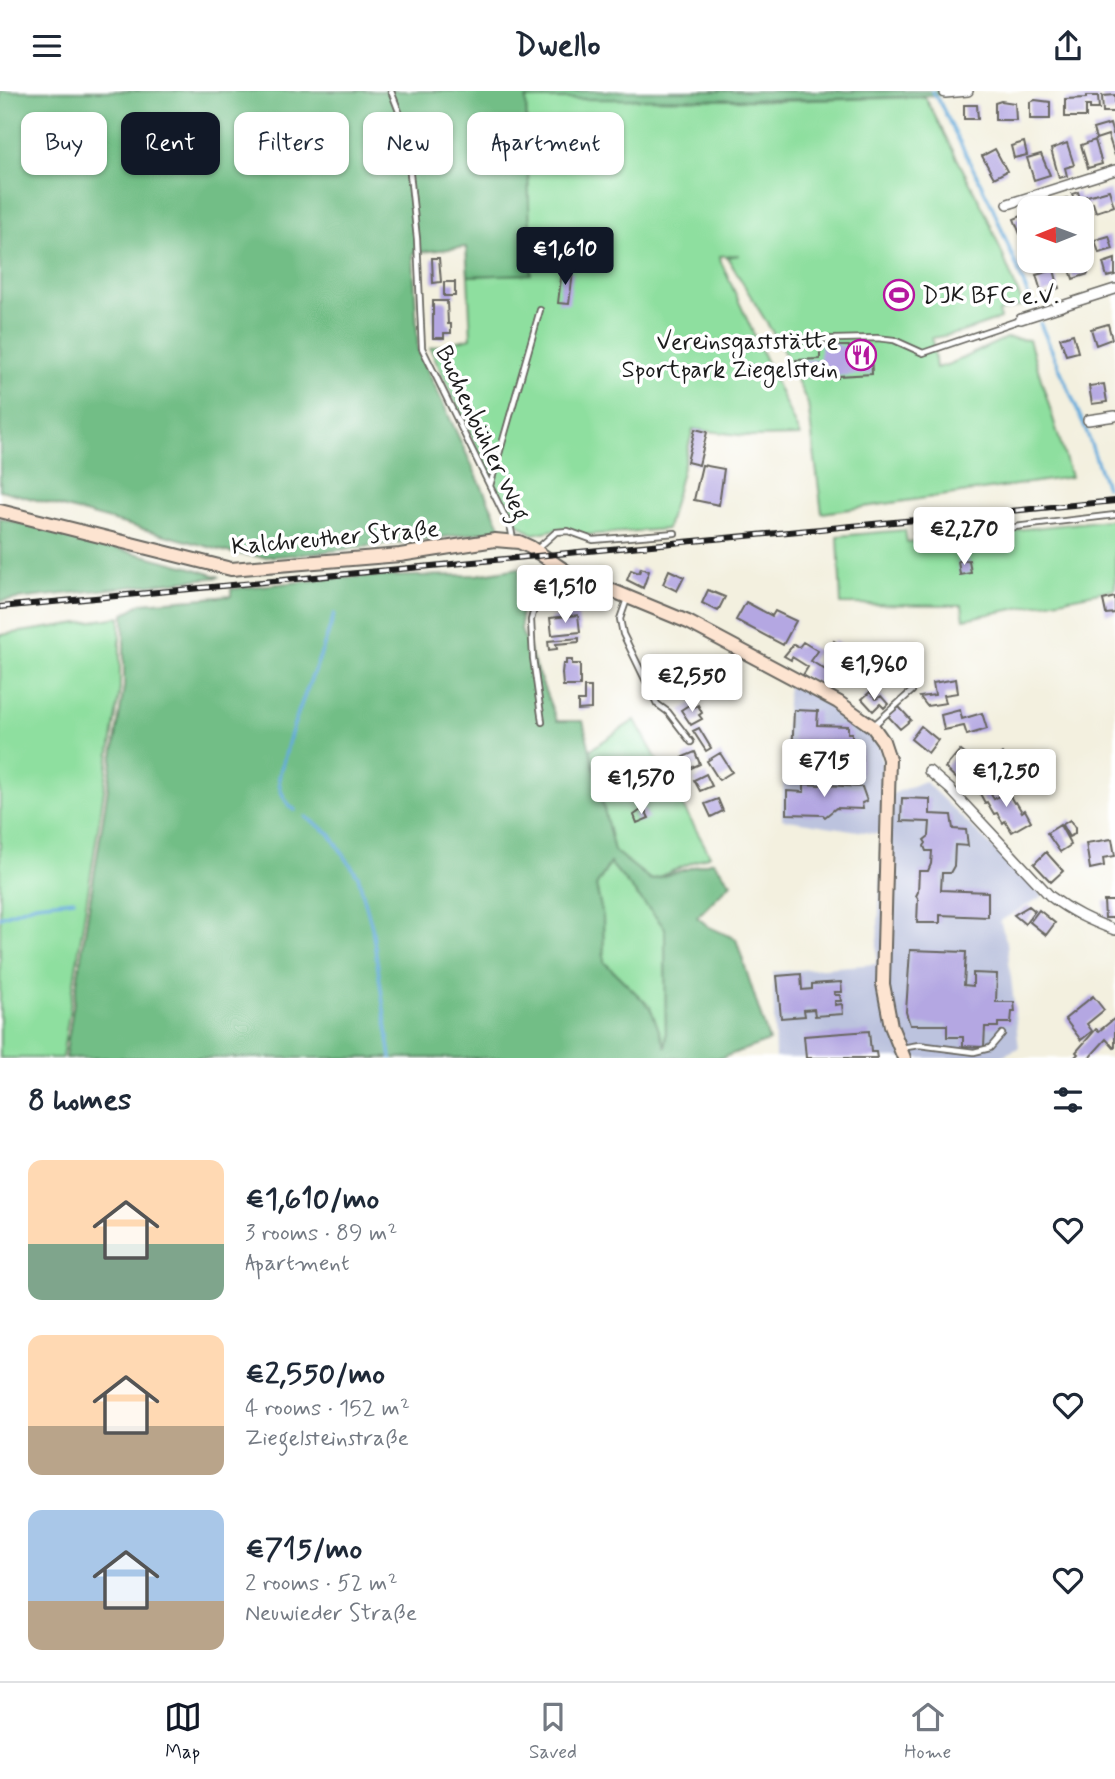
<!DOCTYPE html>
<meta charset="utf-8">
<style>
:root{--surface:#fff;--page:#f2f2f3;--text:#1f2937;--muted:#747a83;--line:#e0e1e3;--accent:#111827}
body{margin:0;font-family:Mynerve,sans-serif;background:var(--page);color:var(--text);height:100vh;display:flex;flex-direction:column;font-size:26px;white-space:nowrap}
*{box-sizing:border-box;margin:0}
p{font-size:23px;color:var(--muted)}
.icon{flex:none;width:38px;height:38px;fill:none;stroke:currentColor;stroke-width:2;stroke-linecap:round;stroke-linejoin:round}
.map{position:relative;height:967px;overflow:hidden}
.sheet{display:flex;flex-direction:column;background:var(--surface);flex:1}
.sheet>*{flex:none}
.top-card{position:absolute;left:21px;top:21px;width:700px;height:63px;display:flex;gap:14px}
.needle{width:46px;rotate:269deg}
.buttons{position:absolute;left:1017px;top:105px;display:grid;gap:14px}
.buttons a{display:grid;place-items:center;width:77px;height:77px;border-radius:14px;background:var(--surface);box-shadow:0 2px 5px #0004;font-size:35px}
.price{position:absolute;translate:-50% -60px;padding:0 16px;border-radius:7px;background:#fff;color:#222;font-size:23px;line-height:46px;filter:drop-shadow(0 2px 4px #0008)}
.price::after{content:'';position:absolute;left:50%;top:42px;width:21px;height:16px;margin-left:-10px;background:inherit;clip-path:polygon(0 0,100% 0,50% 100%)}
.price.current{background:var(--accent);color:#fff}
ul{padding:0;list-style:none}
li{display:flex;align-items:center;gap:21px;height:175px;padding:0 28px}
li span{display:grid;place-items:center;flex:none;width:196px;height:140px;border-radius:14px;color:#555}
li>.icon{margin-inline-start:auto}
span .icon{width:84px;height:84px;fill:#fffc;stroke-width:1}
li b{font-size:30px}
h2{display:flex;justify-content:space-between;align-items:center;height:84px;padding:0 28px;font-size:30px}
.chip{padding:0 24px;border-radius:14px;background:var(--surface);box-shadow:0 2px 5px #0004;font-size:24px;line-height:63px}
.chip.current{background:var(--accent);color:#fff}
header{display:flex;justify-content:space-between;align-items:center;height:91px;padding:0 28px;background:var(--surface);font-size:32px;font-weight:800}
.dock{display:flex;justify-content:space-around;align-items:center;height:98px;border-top:2px solid var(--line);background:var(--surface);font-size:19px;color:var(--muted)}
.dock a{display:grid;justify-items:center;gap:4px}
.dock .current{color:var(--accent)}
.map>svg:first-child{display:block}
</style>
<header><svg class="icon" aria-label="menu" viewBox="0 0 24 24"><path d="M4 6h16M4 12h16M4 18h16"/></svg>Dwello<svg class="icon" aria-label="share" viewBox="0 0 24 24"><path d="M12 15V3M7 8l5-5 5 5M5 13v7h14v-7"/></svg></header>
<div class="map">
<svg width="1115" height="967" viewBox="0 0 1115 967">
<rect width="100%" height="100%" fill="#fff"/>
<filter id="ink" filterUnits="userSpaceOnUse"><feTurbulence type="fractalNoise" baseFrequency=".0143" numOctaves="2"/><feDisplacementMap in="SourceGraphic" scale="14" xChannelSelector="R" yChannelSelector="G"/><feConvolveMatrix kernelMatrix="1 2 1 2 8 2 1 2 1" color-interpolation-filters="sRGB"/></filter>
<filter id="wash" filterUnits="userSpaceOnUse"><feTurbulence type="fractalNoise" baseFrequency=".00686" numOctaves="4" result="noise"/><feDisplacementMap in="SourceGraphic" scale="28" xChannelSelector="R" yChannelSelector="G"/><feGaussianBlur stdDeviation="1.57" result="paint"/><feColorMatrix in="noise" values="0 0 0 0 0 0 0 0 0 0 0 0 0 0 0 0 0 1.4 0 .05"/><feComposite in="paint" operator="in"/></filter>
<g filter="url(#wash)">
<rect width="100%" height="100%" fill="#f3f0df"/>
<path fill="#bcc3de" d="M788,588L856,627L881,658L885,706L924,690L1043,805L1000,830L1007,852L1019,957L997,967H775L773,881L876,873L883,744L782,728Z"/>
<path fill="#8edf9f" stroke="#557e5e" stroke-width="2" d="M925,6L986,123L1023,214L999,221L1000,228L959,242L932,247L936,277L950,273L1006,247L1029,249L1071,386L822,422L808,313L782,257L727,166L739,164L720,165L721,171L800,345L754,346L693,338L667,438L584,444L564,437L533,443L519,433L498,402L430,257L471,247L468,185L531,183L526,8L647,7L778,10Z
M1115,428V498L964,528L962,514L841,513L838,445L905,439L907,451Z
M120,526V598L62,967H0V544Z
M635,629L710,764L651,789L614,760L590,659Z
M611,771L665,837L666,960L650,916L604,871L603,826L596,795Z"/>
<path fill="#72be86" stroke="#476d51" stroke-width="2" fill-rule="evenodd" d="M0,0H967V2C820,13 673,7 526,8L531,183L468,185L466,156L413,162L418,259L502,439L307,463L263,466L231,462L0,399Z
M0,427L192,477L220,486L0,510Z
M520,477L521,539L557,630H583L614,760L651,789L713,770L731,792L697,826L709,836L736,848L769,950L721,967H65L124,596V523L142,512L231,505V498L347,486L476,484ZM610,772L665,837L666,957L650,916L604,871L603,826L596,795Z"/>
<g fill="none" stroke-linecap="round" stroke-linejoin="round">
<path stroke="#65abdb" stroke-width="3.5" d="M932,1L939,10L993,117L1032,214
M1040,232L1086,339L1106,396
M295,719C286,713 279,700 279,687C280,679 284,669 286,661C297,613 322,570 334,523
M306,726L329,742L358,785L372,836L391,967
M0,826L36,813L74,809"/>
</g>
<g id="blocks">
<path fill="#b4a7e2" d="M1115,4V21H1103L1102,5Z
M1086,5H1098L1099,18H1090V15H1086V26H1065V8L1086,7Z
M1035,9L1050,11V28H1030V11Z
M1001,10L1015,12L1016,29H995V12Z
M964,14H977L978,28H964Z
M1110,33L1113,43H1115V65L1108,44L1096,48L1093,38Z
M1095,49L1102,73L1088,77L1081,54Z
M1024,51L1027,64L1014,67L1011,55Z
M1067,52L1074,74L1065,77L1067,85L1059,87L1051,58Z
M995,58L1007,80L994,87L982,65Z
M1041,63L1050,84L1034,89L1027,67Z
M1109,99L1114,115L1096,121L1093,112L1083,115L1081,109L1075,111L1072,103L1078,101L1080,107Z
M1067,107L1071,117H1052L1051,113Z
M1029,122V145L1022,148L1014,128Z
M1109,145L1113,158L1099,162L1095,149Z
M1082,165L1088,183L1073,188L1068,172L1082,170Z
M432,167H439L441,191L433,192Z
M1115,168V184L1107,186L1103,172Z
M562,179L573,181L569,213L558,212Z
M1054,179L1059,197L1042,203L1036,184Z
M444,191H455V205H444Z
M433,210H447L448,233H451V242H444V247H433Z
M1108,233L1112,248L1096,254L1091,238Z
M1073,243L1078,261L1066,264L1060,247Z
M838,252V255H849V261L871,260L872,283L838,285V287H831L830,285L797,286L796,269L820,268V253Z
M1104,293L1107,311L1092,313L1089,295Z
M695,338L707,341L699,374L687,371Z
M702,374L724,378L719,414L694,409Z
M969,469L971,482L960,484L958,470Z
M641,477L649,480L643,497L627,489L631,479L639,482Z
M669,479L684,486L677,500L663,493Z
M708,499L725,506L718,520L702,512Z
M1115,506V522L1106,523L1103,509Z
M746,511L772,525L775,520L796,530L783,554L736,529Z
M578,524L580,541L552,544L550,527Z
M579,547V551L556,553L557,558L549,559L548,550Z
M834,550L847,558L840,569L828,561Z
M803,551L818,560L811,570L832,583L824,597L803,584L808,576L792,566L791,569L784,565L794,553L799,556Z
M863,561L872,566L869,571L879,576L870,592L861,587L862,583L853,578Z
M566,569H572V573H580V595H563L562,582L563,573H566Z
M956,588L958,602L944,604L946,612L927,615L920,606L935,604L933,592Z
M584,596H591V618L578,619V610H584Z
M870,601L876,608L881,605L888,613L884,617L880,613L873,620L862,608Z
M692,612L695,616L698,614L702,622L699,624L702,628L691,634L681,619Z
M899,616L911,629L900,638L888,625Z
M794,619L818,620L817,634L848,635V642H852V652L847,651V659H862L861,683L822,681V668L792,667Z
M960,619L962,628L982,622L987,638L967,644L964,635L944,639L941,624Z
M921,635L938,649L928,662L911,648Z
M699,637L711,657L706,660L693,640Z
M960,659L974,671L977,667L996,684L990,691L983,685L972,698L960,687L958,689L945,677Z
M695,661L700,673L689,678L683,666Z
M720,662L732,681L719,689L707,670Z
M1002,662L1019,677L1013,683L996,668Z
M706,683L712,695L700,700L694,689Z
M823,691L825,694L862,696L867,710L862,712L863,718L836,717L825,726L823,724L787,723V700L804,701V693L820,694Z
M986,695L994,708L1007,700L1014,712L1016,711L1022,721L1025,719L1031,730L1012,741L1005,730L1003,732L997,722L994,723L987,711L985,712L978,699Z
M902,707L930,708V723L951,724L953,738L966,739L968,755L955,754L954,775L950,782H942L941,799L988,801V826L940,824V832H917L918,808L916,805L918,801L919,780H928L931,773L932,760H926L924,755L926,752L924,749L929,745L930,731L901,730Z
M718,708L723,720L711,726L705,713Z
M644,717L649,727L637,732L634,724Z
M1070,729L1075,737V743L1069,746L1062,734Z
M1060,734L1071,754L1060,761L1047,742Z
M1112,748L1115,765L1103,767L1104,775L1090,778L1086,752Z
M1046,761L1063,780L1051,791L1034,773Z
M1104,810H1115V827H1105Z
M1029,815L1035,820L1025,833L1014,824Z
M1039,819L1055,832L1046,844L1030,831Z
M910,859L966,861L964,894L973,895V882L997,883L996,911H1014L1015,921H1012L1011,932H998V936H985L984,956L963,955V946H947V934H910L906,921Z
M801,883L802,899L812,898V893L841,891L842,901H834L835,904H840L841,910H835V914L842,913L843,923L815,925L814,918L804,919L805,925L781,927L777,885Z
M1093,905L1104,919L1087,933L1092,940L1081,949L1065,928Z
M1115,927V956L1114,957L1106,948L1089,967H1074L1078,963L1076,961L1096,938L1099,940Z
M869,940L871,961H876L877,967H806L804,945Z"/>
</g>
</g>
<g filter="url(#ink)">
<use href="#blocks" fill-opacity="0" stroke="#676660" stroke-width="2"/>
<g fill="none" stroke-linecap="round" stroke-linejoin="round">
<g stroke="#676660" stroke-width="8">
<path id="lane" d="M391,0L405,36L417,148L422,257L511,438L513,449
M793,249L877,247L894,249L923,262L1020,229
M490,395L540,219
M916,442L940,445L1115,424
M537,458L556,441L568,440L593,449L675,442
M627,508L620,528L623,543L657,613L668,621L691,651
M542,631L533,567L531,529L537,507L562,503L586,490
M874,634L912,600
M901,957L919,954L974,961L990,957L1002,943"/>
</g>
<g stroke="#676660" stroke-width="12">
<path id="street" d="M945,2L968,0
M1008,113L1115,79
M1021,228L1115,198
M1088,329L1115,325
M929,680L950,698L1050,805C1071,821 1091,830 1115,839"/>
</g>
<g stroke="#676660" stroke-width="16">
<path id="secondary" d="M0,420L231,478L400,464L495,449L519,451L530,456L567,481L688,531L838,611L873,636L883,650L889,668L883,893L891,935L904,967"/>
</g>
<use href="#lane" stroke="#fff" stroke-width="4.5"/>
<use href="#street" stroke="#fff" stroke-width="9"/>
<use href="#secondary" stroke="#fde4d1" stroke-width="12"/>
<g stroke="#1c1c1c" stroke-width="6">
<path id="rail" d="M0,516L1115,410"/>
</g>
<use href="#rail" stroke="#fff" stroke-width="3.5" stroke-dasharray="10" stroke-linecap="butt"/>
</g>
</g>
<defs>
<g id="stadium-ring" transform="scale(1.575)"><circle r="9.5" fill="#fff" stroke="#b5179e" stroke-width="1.5"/><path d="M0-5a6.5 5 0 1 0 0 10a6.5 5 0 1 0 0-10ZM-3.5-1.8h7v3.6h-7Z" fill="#b5179e"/></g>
<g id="restaurant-ring" transform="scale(1.575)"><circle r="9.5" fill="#fff" stroke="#b5179e" stroke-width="1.5"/><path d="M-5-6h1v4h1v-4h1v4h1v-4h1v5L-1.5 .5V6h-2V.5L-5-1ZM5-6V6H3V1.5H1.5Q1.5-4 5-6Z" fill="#b5179e"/></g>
</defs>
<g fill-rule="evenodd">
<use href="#stadium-ring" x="899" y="204"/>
<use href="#restaurant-ring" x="861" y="264"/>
</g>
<g text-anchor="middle" stroke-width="7" stroke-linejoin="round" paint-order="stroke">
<g font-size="24" fill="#1c1c1c" stroke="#fff" text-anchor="start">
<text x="922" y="212">DJK BFC e.V.</text>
<text x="838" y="258" text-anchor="end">Vereinsgaststätte<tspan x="838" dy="28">Sportpark Ziegelstein</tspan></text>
</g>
<g font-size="24" fill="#1c1c1c" stroke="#fff">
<text transform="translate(483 342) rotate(65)" y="8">Buchenbühler Weg</text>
<text transform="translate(335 446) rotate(-5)" y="8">Kalchreuther Straße</text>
</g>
</g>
</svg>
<div class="buttons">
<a><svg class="needle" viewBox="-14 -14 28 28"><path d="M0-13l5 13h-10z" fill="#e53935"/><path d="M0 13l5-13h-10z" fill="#747a83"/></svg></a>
</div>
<b class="price current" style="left:565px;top:196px">€1,610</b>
<b class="price" style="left:964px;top:476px">€2,270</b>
<b class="price" style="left:565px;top:534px">€1,510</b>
<b class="price" style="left:874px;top:611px">€1,960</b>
<b class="price" style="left:692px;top:623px">€2,550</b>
<b class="price" style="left:824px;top:708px">€715</b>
<b class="price" style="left:1006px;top:718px">€1,250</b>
<b class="price" style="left:641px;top:725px">€1,570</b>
<div class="top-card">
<a class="chip">Buy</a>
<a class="chip current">Rent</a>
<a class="chip">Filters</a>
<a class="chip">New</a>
<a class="chip">Apartment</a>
</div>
</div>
<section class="sheet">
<h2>8 homes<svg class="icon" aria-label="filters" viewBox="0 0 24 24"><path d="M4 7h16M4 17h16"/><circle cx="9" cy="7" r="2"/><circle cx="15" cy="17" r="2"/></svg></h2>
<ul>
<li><span style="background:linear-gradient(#ffd9b3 60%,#7fa58c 0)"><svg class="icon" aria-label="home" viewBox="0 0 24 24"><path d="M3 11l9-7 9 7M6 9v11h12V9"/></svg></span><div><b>€1,610/mo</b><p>3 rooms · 89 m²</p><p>Apartment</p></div><svg class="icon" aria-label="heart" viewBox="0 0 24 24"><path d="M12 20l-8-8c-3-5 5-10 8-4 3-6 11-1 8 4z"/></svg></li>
<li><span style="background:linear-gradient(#ffd9b3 65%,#b9a48a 0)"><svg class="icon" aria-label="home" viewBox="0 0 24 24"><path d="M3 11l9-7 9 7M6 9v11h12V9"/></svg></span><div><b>€2,550/mo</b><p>4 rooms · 152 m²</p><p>Ziegelsteinstraße</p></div><svg class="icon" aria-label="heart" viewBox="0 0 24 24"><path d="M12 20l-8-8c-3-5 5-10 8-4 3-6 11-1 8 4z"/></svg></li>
<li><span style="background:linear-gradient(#a9c7e8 65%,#b9a48a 0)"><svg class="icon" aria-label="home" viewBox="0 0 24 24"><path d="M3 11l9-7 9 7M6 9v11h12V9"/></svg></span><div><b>€715/mo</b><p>2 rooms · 52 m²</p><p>Neuwieder Straße</p></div><svg class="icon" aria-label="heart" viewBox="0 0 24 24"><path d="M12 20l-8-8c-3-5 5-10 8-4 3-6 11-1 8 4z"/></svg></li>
</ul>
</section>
<nav class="dock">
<a class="current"><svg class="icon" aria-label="map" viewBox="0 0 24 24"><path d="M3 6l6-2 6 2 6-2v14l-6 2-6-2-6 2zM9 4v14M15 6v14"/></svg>Map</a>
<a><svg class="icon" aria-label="saved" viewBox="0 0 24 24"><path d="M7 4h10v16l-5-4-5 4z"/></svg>Saved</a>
<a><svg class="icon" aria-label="home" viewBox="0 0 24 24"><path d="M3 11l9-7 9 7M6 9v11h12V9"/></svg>Home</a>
</nav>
